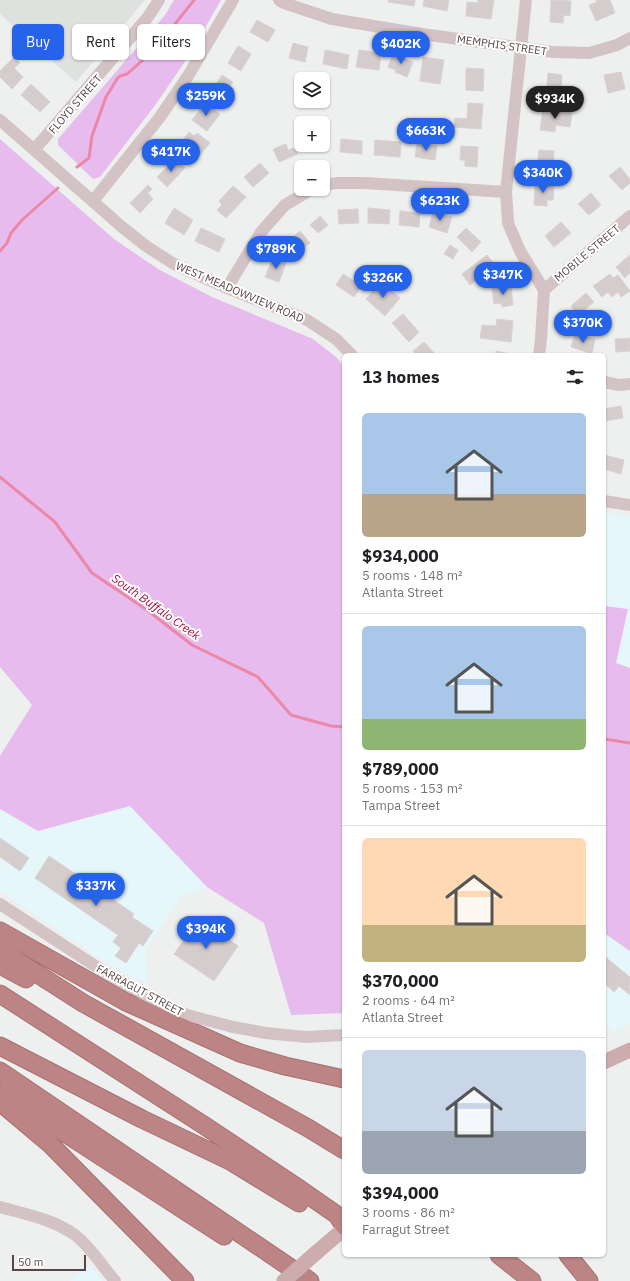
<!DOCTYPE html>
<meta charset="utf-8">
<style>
:root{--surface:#fff;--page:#f6f6f6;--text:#202124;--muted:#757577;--line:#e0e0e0;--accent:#2563eb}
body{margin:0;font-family:"IBM Plex Sans",sans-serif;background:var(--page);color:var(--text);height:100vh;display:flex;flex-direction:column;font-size:15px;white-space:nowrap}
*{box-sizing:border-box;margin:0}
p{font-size:13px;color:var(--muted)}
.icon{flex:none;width:22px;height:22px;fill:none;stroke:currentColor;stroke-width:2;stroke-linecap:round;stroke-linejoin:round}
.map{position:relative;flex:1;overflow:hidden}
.side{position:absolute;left:342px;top:353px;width:264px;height:904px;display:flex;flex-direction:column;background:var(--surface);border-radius:6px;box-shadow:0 1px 3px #0004}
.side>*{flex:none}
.top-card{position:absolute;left:12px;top:24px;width:270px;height:36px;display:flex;gap:8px}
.tools{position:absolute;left:294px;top:72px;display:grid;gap:8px}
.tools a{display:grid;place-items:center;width:36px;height:36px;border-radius:6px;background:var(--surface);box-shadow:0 1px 3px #0004;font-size:20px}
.scale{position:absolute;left:12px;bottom:10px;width:74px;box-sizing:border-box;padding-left:4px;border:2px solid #5a4546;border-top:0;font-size:11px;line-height:14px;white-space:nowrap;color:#5a4546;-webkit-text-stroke:3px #fff;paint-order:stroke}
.price{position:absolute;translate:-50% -34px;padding:0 9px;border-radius:14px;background:var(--accent);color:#fff;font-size:13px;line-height:26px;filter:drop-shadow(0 1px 2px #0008)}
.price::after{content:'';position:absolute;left:50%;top:24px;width:12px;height:9px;margin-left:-6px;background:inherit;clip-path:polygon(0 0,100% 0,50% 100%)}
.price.active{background:#222;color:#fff}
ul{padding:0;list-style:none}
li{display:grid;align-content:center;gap:8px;height:212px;padding:0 20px}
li+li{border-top:1px solid var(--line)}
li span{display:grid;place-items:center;height:124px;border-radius:6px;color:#555}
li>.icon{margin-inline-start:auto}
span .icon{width:72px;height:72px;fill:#fffc;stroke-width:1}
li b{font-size:17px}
h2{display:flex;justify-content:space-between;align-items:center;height:48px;padding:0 20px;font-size:17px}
.chip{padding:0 14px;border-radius:6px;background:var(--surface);box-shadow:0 1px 3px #0004;font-size:14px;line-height:36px}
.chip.active{background:var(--accent);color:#fff}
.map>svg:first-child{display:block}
</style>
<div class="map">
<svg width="630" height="1281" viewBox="0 0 630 1281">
<rect width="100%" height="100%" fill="#edf0ee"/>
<path fill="#e5f7fb" d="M604,512L630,517V668L616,663L628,609L604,606Z
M130,806L207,887L182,896L145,950L149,984L119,971L0,891V809L38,831Z
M604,933L630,951V1024L614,1032L604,1025Z
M90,1265L103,1281H70Z"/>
<path fill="#dfe1df" d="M0,0H145L76,82L0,14Z"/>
<path fill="#e7bbee" d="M174,0H221L190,54L156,104L100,177L93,179L58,145V139L165,15Z
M0,139L114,239L158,269L212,297L313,339L336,357L344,367V1013L291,1015L264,923L207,887L130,806L38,831L0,809V756L32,705L0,667Z
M604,606L628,609L616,663L630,668V951L604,933Z"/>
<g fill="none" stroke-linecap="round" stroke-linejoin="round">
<path stroke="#eb88a6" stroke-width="3" d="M77,167L89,158L92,136L106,97L117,79L120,76L127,74L144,59L167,34L194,0
M0,251L7,243L11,233L22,220L58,188
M0,477L55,522L92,573L147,610L192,645L258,677L291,715L331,726L344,727
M604,739L630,743"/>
</g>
<path fill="#d5cdcd" stroke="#d9d2d1" d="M388,0H415L414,6L388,2Z
M424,0H449L447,11L423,6Z
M478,0H494L491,19L466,16L467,2L478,3Z
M551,0L571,1L570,16L564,15L563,23L550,22Z
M596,0H610L615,13L596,21L589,5L597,2Z
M257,20L275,30L268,42L250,32Z
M293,43L308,47L305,62L289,58Z
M238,46L251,54L241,71L228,63Z
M325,50L349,55L347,69L323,64Z
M359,50L381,53L379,70L356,67Z
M393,54L413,62L407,77L395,72L396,70L388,67Z
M14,57L20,63L14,68L23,77L12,89L0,77V71Z
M423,57L444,60L440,84L420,81Z
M466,68L484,69L483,91L466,90Z
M621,72L625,89L608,93L604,75Z
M548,73L562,75L560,99L546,98Z
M222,75L233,82L230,86L234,89L226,102L211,92Z
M31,84L50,102L40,112L21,95Z
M205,103L220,114L207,131L192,120Z
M468,103L483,104L481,129L454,127L455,118L467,119Z
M543,109L572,113L570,127L556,125L555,132L540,130Z
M189,132L194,136L197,133L210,143L199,156L194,152L188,158L176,149Z
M327,136L329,148L309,151L308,145H323V137Z
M341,139L362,141V154L340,152Z
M375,140L401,142L400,157L374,155Z
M417,143L437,146L435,160L415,157Z
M286,144L288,150L295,148L298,154L279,162L273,149Z
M461,146L478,147L477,167L465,166V160H460Z
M539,150L554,151L553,169L537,168Z
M175,159L185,168L167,187L157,177Z
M260,163L269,173L253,187L244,177Z
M620,167L630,179V183L622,190L609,176Z
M535,184L554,185L553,200H547V206L534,205Z
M148,185L152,189L148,193L153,199L140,213L130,203Z
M233,186L246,197L226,218L217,210L222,205L219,201Z
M591,193L601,205L589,215L578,204Z
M174,208L193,220L184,235L165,223Z
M368,208L390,210L389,224L368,223Z
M358,209L359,223L339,224L338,210Z
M400,211L420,213L419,227L399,225Z
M433,211L452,217L447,233L429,227Z
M320,216L328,225L318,233L310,225Z
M561,222L571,233L554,247L545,236Z
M201,228L225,239L219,252L195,241Z
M466,228L481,242L472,252L457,237Z
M300,231L310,243L291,258L281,247Z
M450,245L458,250L453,259L444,254Z
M487,255L500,272L487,283L482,276L470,285L462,274Z
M630,255V273L625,278L616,267Z
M273,258L286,263L279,282L265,277Z
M343,274L361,286L354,297L336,285Z
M610,274L613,278L618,275L630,291L621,297L618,292L612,297L608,292L602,297L593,286Z
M381,282L400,298L385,316L366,299Z
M511,286L513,305L502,307L501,303L494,304L492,288Z
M586,293L594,302L578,315L571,306Z
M403,314L419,332L409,342L392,323Z
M497,319L513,321L511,342L480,338L482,325L496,326Z
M575,334L595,339L592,354L571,347Z
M630,338V351L616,352L615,339Z
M424,342L436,355H416L413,351Z
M496,351L510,354V355H495Z
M621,406L623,418L605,421L604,409Z
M604,455L624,460L621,474L604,469Z
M0,838L29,858L20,871L0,857Z
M49,856L134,914L132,917L153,931L143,946L139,943L126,963L115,956L121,948L113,942L118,935L35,878Z
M199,919L238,946L214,981L174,954Z
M604,956L630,977V995L619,986L614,992L604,983Z"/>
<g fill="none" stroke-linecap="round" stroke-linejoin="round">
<g stroke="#a87070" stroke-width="19">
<path id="highway" d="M0,931L126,1002L240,1053L285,1066L344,1079
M0,950L83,1003L308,1128L344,1150
M0,965L26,979
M0,994L205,1126L298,1188L337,1215L344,1226
M0,1046L142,1119L230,1161L299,1203
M0,1071L310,1281
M0,1091L224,1236
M0,1102L51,1145L185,1281
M499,1255L532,1281
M568,1255L589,1281"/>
</g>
<path stroke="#d4c3c4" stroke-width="12" d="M279,0L284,3L332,19L422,34L553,52L589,53L617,45L630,38
M526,0L506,192L508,223L520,251L544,290L541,339L539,355
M0,120L122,227L146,246L174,264L227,288L307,320L336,339L352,355
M34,150L148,17L159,0
M323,186L336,183H365L506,192
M93,201L160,117L188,76L233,0
M227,288L261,232L285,205L312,189
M544,290L630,216
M604,382L619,385L630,384
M604,501L630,505
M0,904L100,969L144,994L187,1015L233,1027L266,1033L306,1037L344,1035
M0,1207C25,1214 53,1219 75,1235C89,1245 103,1267 115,1281"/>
<path stroke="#ccacad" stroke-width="15" d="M604,1062L630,1050
M317,1252L344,1229"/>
<use href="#highway" stroke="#bc8485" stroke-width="17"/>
<path stroke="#ccacad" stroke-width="15" d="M284,1281L317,1252"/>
</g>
<g text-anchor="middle" stroke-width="4" stroke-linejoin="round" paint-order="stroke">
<g font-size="11" fill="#5a4546" stroke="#fff">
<text transform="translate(502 45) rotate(8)" y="4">MEMPHIS STREET</text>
<text transform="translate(75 104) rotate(-49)" y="4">FLOYD STREET</text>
<text transform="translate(587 253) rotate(-40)" y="4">MOBILE STREET</text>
<text transform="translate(240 292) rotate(23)" y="4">WEST MEADOWVIEW ROAD</text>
<text transform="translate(140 990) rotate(28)" y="4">FARRAGUT STREET</text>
</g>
<g font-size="12" font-style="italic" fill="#a50d3c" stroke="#fff">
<text transform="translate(156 607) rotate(35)" y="4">South Buffalo Creek</text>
</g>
</g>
</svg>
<div class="tools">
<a><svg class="icon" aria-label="layers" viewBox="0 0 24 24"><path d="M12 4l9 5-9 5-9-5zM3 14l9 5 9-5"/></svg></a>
<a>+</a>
<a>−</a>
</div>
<div class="scale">50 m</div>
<b class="price" style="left:401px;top:65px">$402K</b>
<b class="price" style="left:206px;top:117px">$259K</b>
<b class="price active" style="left:555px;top:120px">$934K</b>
<b class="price" style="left:426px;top:152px">$663K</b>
<b class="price" style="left:171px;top:173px">$417K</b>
<b class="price" style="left:543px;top:194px">$340K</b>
<b class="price" style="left:440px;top:222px">$623K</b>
<b class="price" style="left:276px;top:270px">$789K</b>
<b class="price" style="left:503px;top:296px">$347K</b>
<b class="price" style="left:383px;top:299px">$326K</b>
<b class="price" style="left:583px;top:344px">$370K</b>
<b class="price" style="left:96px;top:907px">$337K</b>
<b class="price" style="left:206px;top:950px">$394K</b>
<div class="top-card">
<a class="chip active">Buy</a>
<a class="chip">Rent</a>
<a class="chip">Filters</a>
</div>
<section class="side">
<h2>13 homes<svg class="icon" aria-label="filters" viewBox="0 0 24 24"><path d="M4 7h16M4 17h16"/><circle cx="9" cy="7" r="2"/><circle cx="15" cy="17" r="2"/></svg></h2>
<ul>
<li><span style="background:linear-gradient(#a9c7e8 65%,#b9a48a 0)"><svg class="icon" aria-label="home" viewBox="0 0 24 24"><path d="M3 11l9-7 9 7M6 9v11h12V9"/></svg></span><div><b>$934,000</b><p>5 rooms · 148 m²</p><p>Atlanta Street</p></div></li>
<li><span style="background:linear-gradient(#a9c7e8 75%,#8fb573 0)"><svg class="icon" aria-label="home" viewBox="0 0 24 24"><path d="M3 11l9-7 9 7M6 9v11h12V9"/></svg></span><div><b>$789,000</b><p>5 rooms · 153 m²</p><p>Tampa Street</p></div></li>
<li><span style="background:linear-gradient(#ffd9b3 70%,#c2b280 0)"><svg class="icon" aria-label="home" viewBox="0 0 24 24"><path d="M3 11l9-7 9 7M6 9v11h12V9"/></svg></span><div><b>$370,000</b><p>2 rooms · 64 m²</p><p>Atlanta Street</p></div></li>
<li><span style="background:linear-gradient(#c9d6e8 65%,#9aa5b1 0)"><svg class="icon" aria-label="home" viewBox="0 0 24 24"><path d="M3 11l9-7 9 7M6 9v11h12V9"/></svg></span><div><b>$394,000</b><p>3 rooms · 86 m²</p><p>Farragut Street</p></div></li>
</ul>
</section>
</div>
